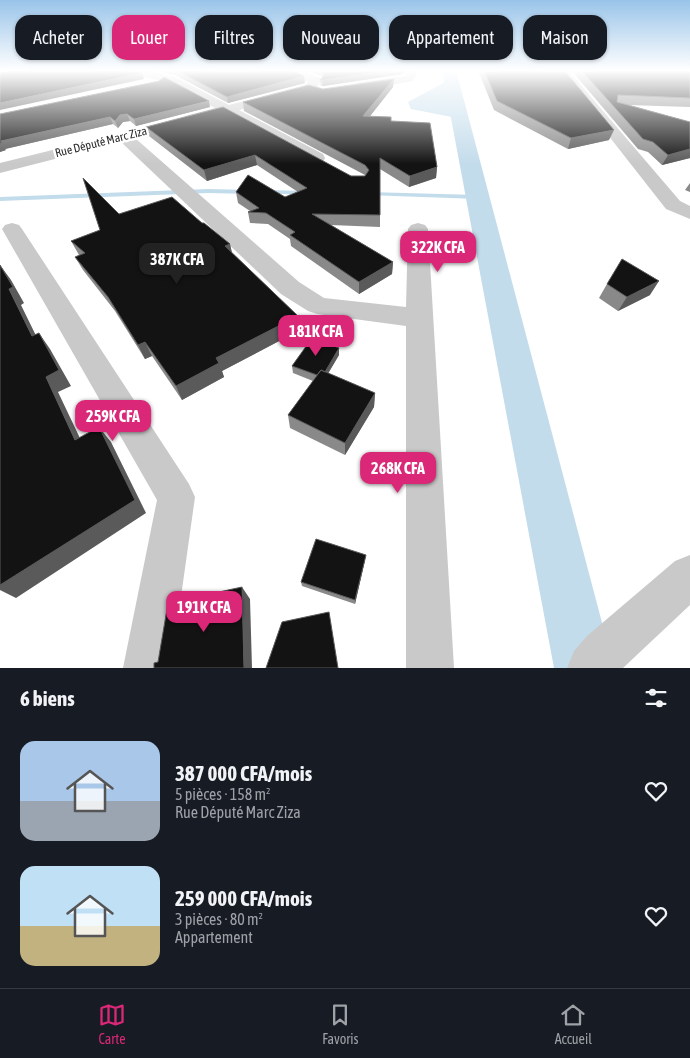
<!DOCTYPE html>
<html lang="fr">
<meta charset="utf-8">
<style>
:root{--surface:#171b24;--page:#242831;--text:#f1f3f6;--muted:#9ea1a6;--line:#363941;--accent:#db2777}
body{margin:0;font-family:"Asap Condensed",sans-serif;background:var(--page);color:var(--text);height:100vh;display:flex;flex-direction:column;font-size:19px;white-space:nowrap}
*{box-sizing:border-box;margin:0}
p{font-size:16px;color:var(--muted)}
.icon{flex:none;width:28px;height:28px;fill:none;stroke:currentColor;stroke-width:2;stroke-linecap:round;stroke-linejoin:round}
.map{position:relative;height:668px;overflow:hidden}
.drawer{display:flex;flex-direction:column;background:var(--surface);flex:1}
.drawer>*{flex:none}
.hud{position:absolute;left:15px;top:15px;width:660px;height:45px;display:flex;gap:10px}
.price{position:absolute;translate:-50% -42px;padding:0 11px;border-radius:10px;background:var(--accent);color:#fff;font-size:16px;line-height:32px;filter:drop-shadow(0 1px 2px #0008)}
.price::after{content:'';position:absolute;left:50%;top:30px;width:15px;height:11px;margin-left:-8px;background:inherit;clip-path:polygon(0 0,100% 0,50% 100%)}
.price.selected{background:#222;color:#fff}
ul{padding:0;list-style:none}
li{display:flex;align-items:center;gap:15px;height:125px;padding:0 20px}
li span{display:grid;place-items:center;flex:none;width:140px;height:100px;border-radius:15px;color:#555}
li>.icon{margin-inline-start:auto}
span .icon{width:60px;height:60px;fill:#fffc;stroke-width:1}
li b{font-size:21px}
h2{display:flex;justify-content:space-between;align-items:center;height:60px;padding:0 20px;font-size:21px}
.pill{padding:0 18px;border-radius:15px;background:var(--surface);box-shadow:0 1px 4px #0004;font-size:18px;line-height:45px}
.pill.selected{background:var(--accent);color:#fff}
.tab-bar{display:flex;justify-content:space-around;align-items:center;height:70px;border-top:1px solid var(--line);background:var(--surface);font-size:14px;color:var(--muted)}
.tab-bar a{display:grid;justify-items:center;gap:2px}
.tab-bar .selected{color:var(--accent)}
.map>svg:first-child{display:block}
</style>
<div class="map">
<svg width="690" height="668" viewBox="0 0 690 668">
<rect width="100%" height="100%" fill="#fff"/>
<path fill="#c3dceb" d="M447,81L457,118L411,109L408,102Z"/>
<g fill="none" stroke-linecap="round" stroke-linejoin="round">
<path fill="#c3dceb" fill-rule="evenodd" d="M208,189L249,190L252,192L249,194L208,193L0,201V197Z
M263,190L309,191L312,193L309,195L261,193V191Z
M368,192L478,195L481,197L478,199L366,195V193Z"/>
<path fill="#c3dceb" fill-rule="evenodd" d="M442,70H456L614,668H554Z"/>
<path fill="#c9c9c9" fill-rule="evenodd" d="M120,70H143L175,77L229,105L305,85L308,82L284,70H299L320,78L322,81L313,91L239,110L323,154L325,158L323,162H311L225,114L190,123L185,122L183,119L185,116L215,108L167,82L125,73Z
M407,70H419L413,81L356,91L350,87L356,83L405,76Z
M557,70H568L680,201L690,206V219L666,209Z
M141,128L146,129L148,132L146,135L135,138L299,282L324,298L406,307L408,229L411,225L418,223L425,225L428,229L454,668H406V326L317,314L308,311L281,294L121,142L0,173V163Z
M12,223L19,225L22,229L189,484L195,497L171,668H123L157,500L2,229L5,225Z
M690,555V605L623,668H567L574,651L587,636L675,561Z"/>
</g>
<path fill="#898989" d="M152,70H291L305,83L228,103L175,75Z
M305,70H406L403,74L323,86H321L320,80L322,78L321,76Z
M478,70H564L609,140L568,149L494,110Z
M571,70H690V107L629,105L690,122V158L662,165L648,152L638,149Z
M394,79L393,87L370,116L391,121L437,167L436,178L409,187L380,169V227L331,225L393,262L392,274L359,294L291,246L290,239L268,224L250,223L248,212L250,211L238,203L236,192L285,197L298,192L257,165L207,181L149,136L146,127L351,176H365V175L244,111L243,102Z
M210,107L136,126L130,121L123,122L118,128L113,124L5,149L6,150L0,152V114Z
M690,183V192L685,190Z
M119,214L202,223L230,244L232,253L298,316L300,330L222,371L224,377L182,400L152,356L145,359L115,311L83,270L75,257L79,255L71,241L100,230Z
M607,284L650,295L618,311L599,298Z
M339,355L328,373L375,393L374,407L345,455L290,428L288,415L313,381L293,373L292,366Z
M365,560L355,604L302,586L301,582Z"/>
<path fill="#5a5a5a" d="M392,70H406L403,74L323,86V80Z
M142,73L144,79L0,110V103Z
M304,76L305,83L228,103L227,97Z
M394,79L393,87L363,125V116Z
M209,101L210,107L136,126L134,119Z
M127,114L130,121L123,122L118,128L115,121L120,115Z
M110,117L113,124L5,149L6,150L0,152V144L1,141Z
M614,130L609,140L568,149L571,138Z
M690,149V158L662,165L668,155Z
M255,155L257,165L207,181L204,170Z
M437,167L436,178L409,187L410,176Z
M230,244L233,258L225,246Z
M393,262L392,274L359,294V282Z
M0,265L11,280L24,303L21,305L44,352L32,336L9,289Z
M659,281L650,295L618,311L627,297Z
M298,316L300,330L222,371L224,377L182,400L176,386L216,358Z
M39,333L50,349L71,386L58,392L88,455L75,440L46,377Z
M145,342L152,356L145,359L138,345Z
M339,348V355L322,384L321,377Z
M375,393L374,407L345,455V443Z
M99,427L111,442L146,513L16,598L0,590V585Z
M366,555L365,560L355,604V600Z
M242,587L250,599L252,668H244Z"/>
<path fill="#131313" stroke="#5a5a5a" d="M11,70H129L142,73L0,103V73Z
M176,70H291L304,76L227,97Z
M320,70H392L323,80H320L324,75Z
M484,70H564L614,130L571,138L497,101Z
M581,70H690V98L618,95L617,102L690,122V149L668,155L653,142L643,139Z
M164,77L209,101L134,119L127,114L120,115L115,121L110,117L1,141L2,143L0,144V114L159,81Z
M394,79L363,116L391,117V121L430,123L437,167L410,176L380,158V215L312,214L393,262L359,282L290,235L295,232L266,213L248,212L259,208L236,192L248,175L285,197L307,188L255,155L204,170L146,127L223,107L351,176H365L369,170L365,165L243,102L309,85L323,89Z
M83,178L119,214L172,197L202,223H204L230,244L225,246L298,316L216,358L219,363L176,386L145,342L138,345L108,297L75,257L85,253L71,241L100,230Z
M622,259L659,281L627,297L607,284Z
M0,265L13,287L9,289L32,336L39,333L59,370L46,377L75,440L99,427L135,500L0,585Z
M312,338L339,348L325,372L321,370L317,375L292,366Z
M321,370L375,393L345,443L288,415Z
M316,539L366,555L355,600L301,582Z
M242,587L244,668H154V663L158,662L168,603Z
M329,612L338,668H266L282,622Z"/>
<linearGradient id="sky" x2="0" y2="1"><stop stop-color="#99c4e9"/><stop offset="0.43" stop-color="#fff"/><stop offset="1" stop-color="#fff" stop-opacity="0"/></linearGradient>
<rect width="690" height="164" fill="url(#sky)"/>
<g text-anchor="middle" stroke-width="5" stroke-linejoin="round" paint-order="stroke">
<g font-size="12" fill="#2c2c2c" stroke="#fff">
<text transform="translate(101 142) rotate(-14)" y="4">Rue Député Marc Ziza</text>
</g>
</g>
</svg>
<b class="price" style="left:438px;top:273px">322K CFA</b>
<b class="price selected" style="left:177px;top:285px">387K CFA</b>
<b class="price" style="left:316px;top:357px">181K CFA</b>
<b class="price" style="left:113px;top:442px">259K CFA</b>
<b class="price" style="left:398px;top:494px">268K CFA</b>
<b class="price" style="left:204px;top:633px">191K CFA</b>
<div class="hud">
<a class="pill">Acheter</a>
<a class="pill selected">Louer</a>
<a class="pill">Filtres</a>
<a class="pill">Nouveau</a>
<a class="pill">Appartement</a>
<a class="pill">Maison</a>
</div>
</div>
<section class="drawer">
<h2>6 biens<svg class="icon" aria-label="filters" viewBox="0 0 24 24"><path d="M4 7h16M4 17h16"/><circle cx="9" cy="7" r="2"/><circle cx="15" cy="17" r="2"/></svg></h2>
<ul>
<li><span style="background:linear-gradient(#a9c7e8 60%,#9aa5b1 0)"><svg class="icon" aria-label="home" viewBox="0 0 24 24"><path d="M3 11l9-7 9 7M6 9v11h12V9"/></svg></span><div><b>387 000 CFA/mois</b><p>5 pièces · 158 m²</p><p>Rue Député Marc Ziza</p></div><svg class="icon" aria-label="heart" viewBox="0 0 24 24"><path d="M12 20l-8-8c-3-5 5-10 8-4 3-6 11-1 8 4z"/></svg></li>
<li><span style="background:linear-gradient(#bfe0f5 60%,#c2b280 0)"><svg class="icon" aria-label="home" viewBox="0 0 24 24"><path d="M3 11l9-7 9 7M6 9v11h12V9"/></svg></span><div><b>259 000 CFA/mois</b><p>3 pièces · 80 m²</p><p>Appartement</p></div><svg class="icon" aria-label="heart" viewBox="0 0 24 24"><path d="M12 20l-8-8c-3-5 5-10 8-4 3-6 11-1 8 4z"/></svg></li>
</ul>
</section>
<nav class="tab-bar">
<a class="selected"><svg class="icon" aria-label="map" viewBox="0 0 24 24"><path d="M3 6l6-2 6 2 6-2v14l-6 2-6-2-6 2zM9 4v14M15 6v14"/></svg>Carte</a>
<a><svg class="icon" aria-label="saved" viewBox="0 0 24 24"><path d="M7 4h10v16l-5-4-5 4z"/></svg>Favoris</a>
<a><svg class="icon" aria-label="home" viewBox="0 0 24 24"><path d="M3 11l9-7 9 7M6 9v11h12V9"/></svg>Accueil</a>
</nav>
